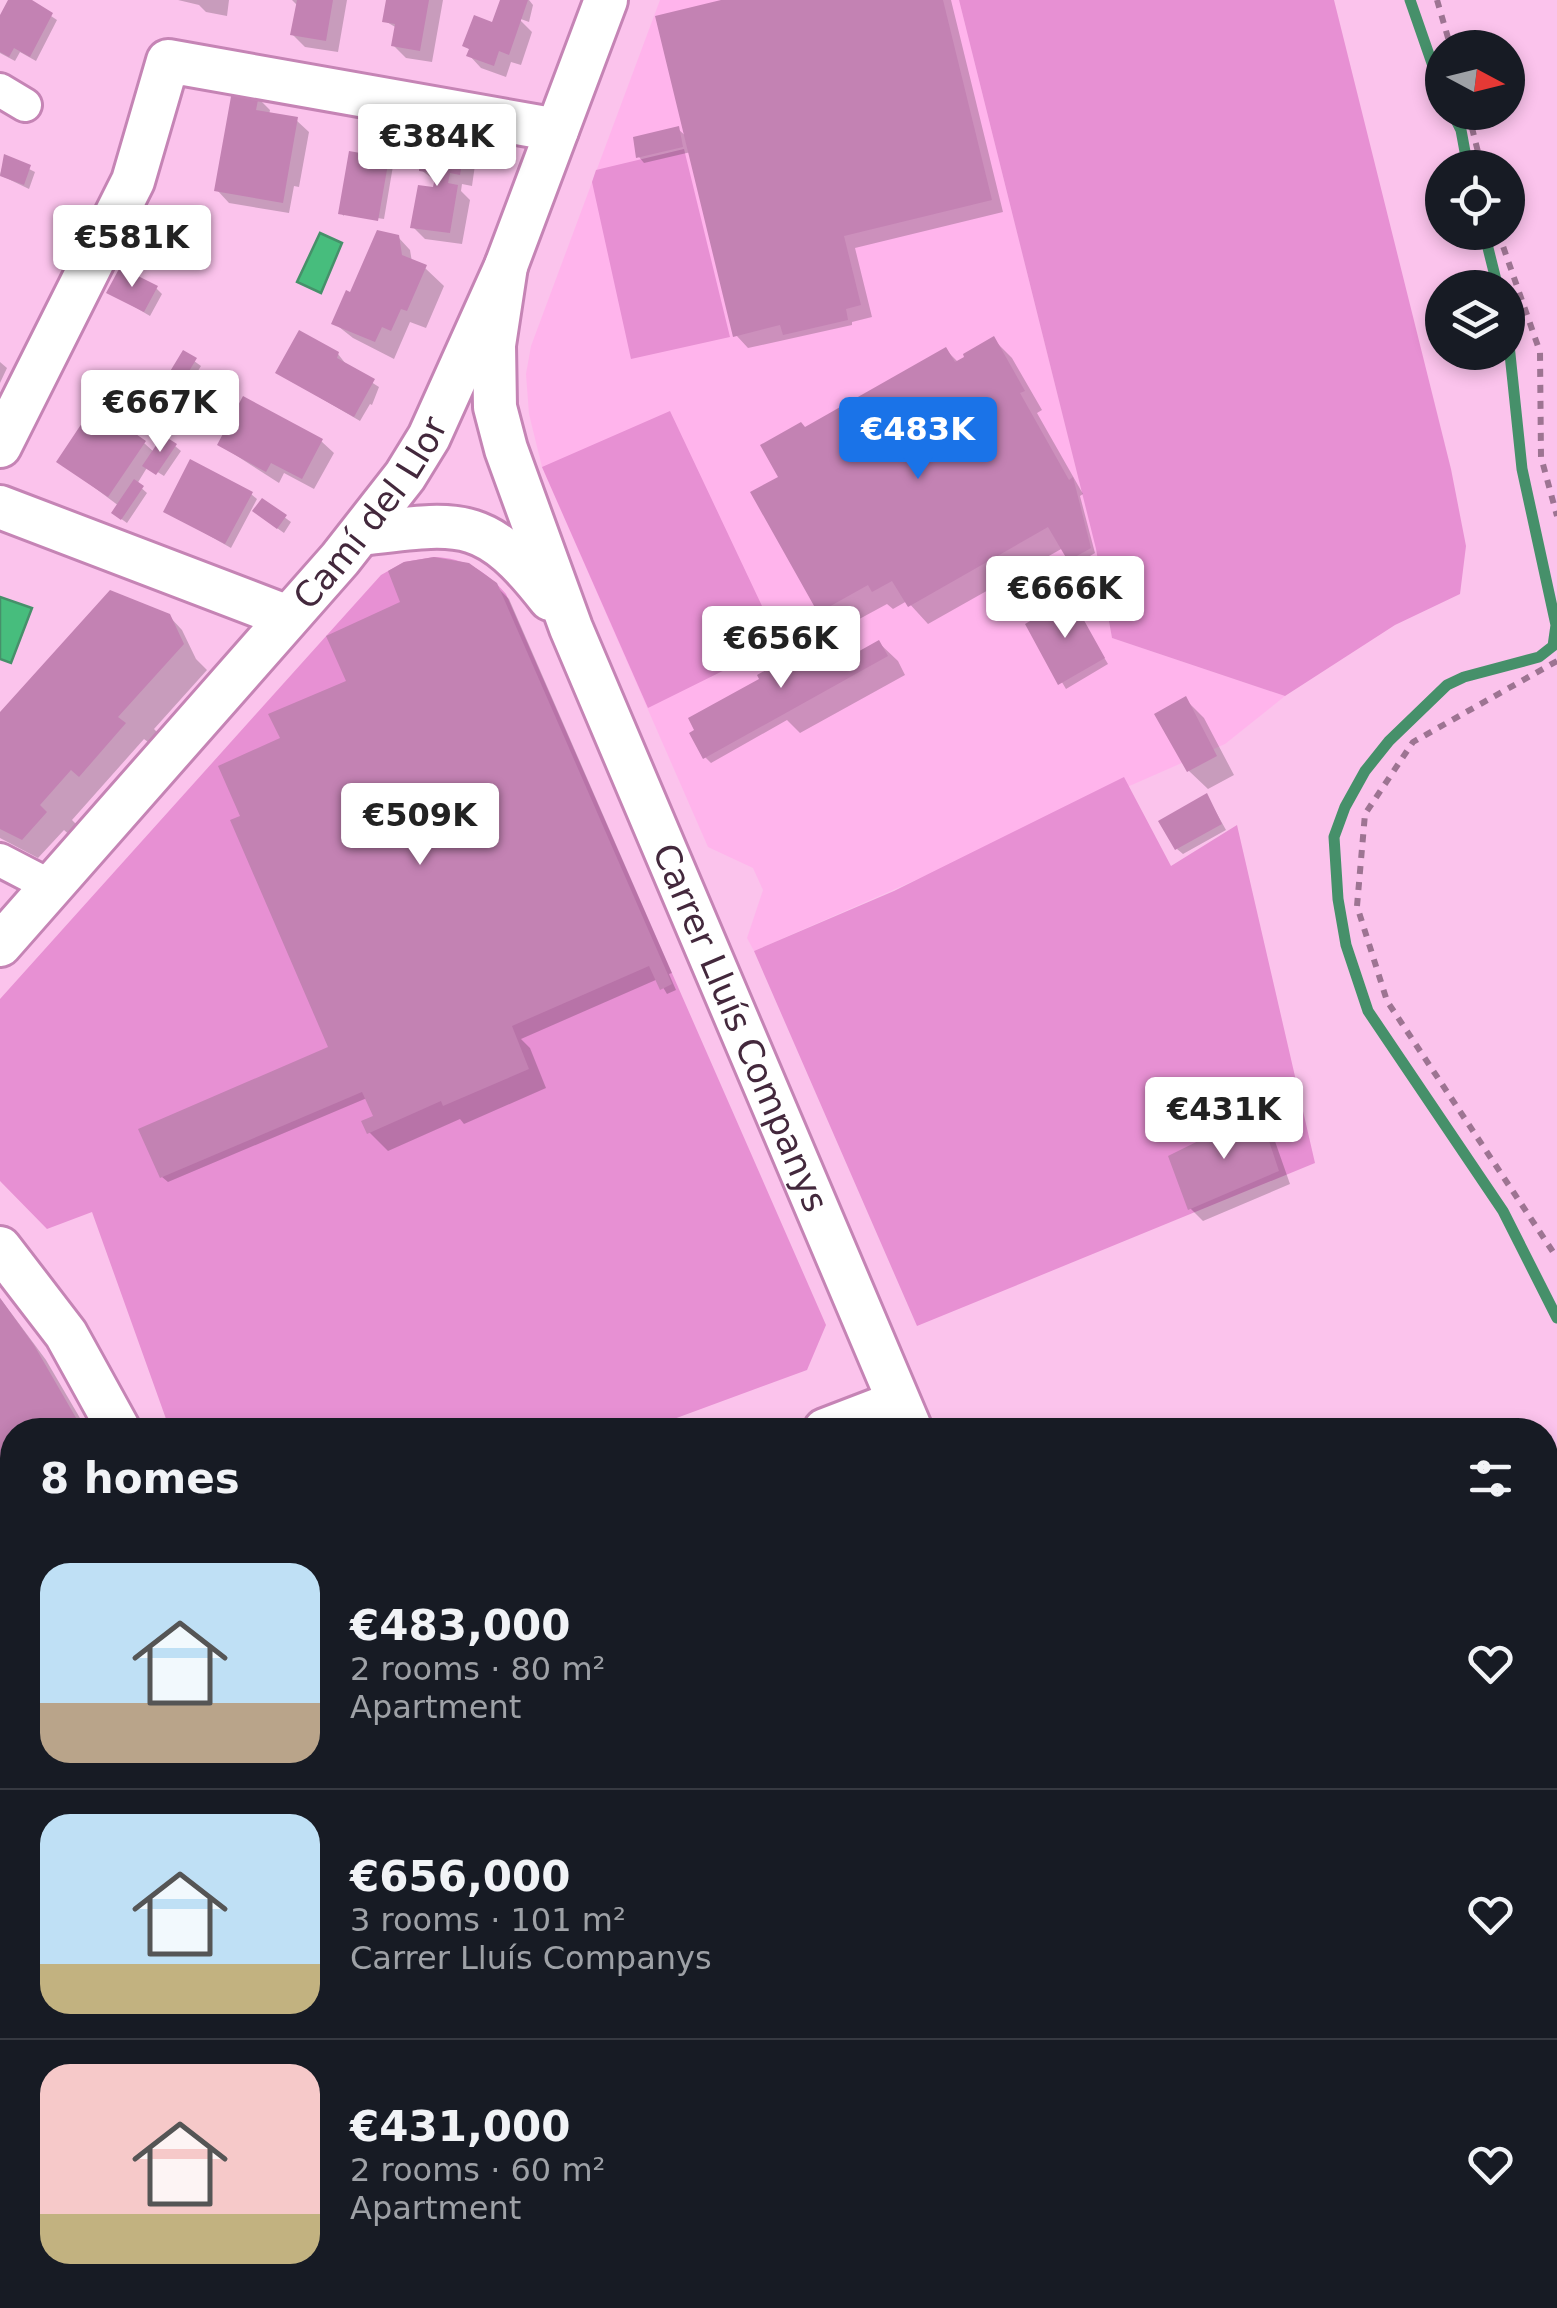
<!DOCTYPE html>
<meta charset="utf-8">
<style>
:root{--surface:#171b24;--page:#242831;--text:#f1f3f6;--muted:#9ea1a6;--line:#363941;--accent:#1a73e8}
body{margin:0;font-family:"DejaVu Sans",sans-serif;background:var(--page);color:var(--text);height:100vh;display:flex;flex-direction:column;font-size:38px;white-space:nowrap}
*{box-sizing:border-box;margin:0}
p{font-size:32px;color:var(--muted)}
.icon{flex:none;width:55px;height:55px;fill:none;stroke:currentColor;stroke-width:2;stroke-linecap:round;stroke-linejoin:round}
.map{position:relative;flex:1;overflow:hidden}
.sheet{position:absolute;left:0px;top:1418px;width:1558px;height:892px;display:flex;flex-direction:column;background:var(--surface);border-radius:40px 40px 0 0;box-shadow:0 5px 15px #0003}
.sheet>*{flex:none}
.needle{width:65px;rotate:97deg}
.fabs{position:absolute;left:1425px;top:30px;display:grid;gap:20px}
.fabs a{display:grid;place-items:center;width:100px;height:100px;border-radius:50%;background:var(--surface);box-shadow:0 5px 15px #0003;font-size:50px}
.price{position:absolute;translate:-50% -85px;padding:0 22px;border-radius:10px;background:#fff;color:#222;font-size:32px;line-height:65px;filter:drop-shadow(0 2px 5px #0008)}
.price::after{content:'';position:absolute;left:50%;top:60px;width:30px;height:22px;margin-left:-15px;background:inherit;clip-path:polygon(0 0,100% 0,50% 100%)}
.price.on{background:var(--accent);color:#fff}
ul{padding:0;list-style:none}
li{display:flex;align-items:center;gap:30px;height:250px;padding:0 40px}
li+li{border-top:2px solid var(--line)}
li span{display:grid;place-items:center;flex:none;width:280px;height:200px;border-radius:30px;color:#555}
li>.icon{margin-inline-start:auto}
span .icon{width:120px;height:120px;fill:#fffc;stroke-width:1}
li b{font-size:42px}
h2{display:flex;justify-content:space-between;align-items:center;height:120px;padding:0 40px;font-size:42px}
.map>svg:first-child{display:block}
</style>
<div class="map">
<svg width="1557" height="2308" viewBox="0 0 1557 2308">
<rect width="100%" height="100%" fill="#fbc3ec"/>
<path fill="#ffb4ec" d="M660,0H959L1096,549L1112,638L1285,696L1225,744L754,951L747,938L763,890L753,868L708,847L542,467L529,414L526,374L531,346Z
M617,2298H891L893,2308H531Z"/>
<path fill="#e790d3" d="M959,0H1334L1451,469L1466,546L1460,594L1395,625L1285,696L1112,638L1096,549Z
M684,149L730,337L631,359L592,182L596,170Z
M670,411L771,625V647L648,708L542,467Z
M434,557C465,558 486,571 506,594L826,1325L807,1370L644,1430H170L92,1212L47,1229L0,1181V999L381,575L404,562Z
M1124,777L1171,866L1237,825L1315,1163L917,1326L754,951L894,891Z
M12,1823V2279L0,2256V1826Z
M22,2298H234L235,2308H28Z"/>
<path fill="#47bd7d" stroke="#46906a" stroke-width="2.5" d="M320,233L342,243L321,293L297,282Z
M0,597L32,608L11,663L0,659Z"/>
<path fill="#0003" d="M10,0H27L57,20L36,61L20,52L15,61L0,53V20Z
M178,0H229L227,16L206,12L199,5Z
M292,0H347L338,52L305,47L293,35L298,6Z
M389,0H443L432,62L406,58L394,46L397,28L385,21Z
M503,0H529L533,5L529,22L518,18L532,32L521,65L511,62L506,77L481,68L469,55L471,51L465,45L494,25Z
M731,0H951L1003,212L855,248L872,317L852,322V325L748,348L736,335L691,152L644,163L639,157L678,129L688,138Z
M258,98L270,110L269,115L296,120L309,132L299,187L294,186L289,213L229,203L217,190Z
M463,152L475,165L472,186L462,184L461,191L470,200L462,244L425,239L413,227L437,182L421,170Z
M5,157L35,172L29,189L0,175Z
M387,160L393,166L384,219L344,213V216L341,213Z
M398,237L410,250L412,262L425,268L444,286L426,328L410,322L394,359L353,338L334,323Z
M156,288L162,294L150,316L109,292Z
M994,340L1012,358L1042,410L1037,413L1083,494L1080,496L1095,553L1075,565L1063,548L928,624L907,601L893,609L887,604L839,630L820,611L781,478L805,430L946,350L959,363Z
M183,353L201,366L183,395L166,383Z
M338,354L349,368L379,387L372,405L370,404L360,421L278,373Z
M0,362L7,368L0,383Z
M321,441L334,453L314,489L284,473L279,483L220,445Z
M144,443L154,452L175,446L181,451L164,476L148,466L137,484L147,493L127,523L120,518L119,506L59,461Z
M251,494L257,499L231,548L166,511Z
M262,501L291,522L284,533L260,516Z
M495,585L509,599L672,973L669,974L676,990L667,994L658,979L521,1039L530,1048L546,1088L464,1124L460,1119L388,1151L369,1132L377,1118L367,1098L168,1182L162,1177L331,1048L244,817L283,740L349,682Z
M1070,600L1108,664L1066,689L1028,625Z
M169,616L182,630L196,659L207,670L154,729L164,739L156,748L144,739L72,820L82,830L74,839L64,830L38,858L0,838V716Z
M840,632L860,653L879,643L898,661L905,675L800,733L787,720L711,763L705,757Z
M1185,699L1204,718L1234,775L1208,789L1189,771Z
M1207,796L1226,830L1183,854L1177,849Z
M1258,1114L1270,1127L1290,1184L1203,1221L1190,1208Z
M0,1298L46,1360L87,1430H12V1643L0,1646V1547L10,1544L0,1534Z
M12,1648V1676L0,1679V1652Z
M956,2298H1312L1298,2308H967Z"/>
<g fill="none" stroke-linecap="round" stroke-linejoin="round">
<path stroke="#46906a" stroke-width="11" d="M1410,0L1442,92
M1452,112L1461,130L1468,168
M1484,232L1498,288
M1508,335L1522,469L1556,625L1553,646L1539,657L1464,677L1447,685L1389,741L1365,771L1345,807L1334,837L1338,899L1346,945L1368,1011L1503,1211L1557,1318
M1545,1475L1557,1462
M1545,1617L1557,1619"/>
</g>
<path fill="#c382b3" d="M8,0H32L53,13L30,57L14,48L9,57L0,52V15Z
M297,0H333L326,41L290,35Z
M386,0H429L420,51L391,46L395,24L382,22Z
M500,0H528L509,55L499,51L494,66L466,56L469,49L462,46L474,15L492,22Z
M721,0H943L992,200L844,236L861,305L846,309L848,320L783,335L780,325L733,337L655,16Z
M232,91L259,95L256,110L298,117L283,203L214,191Z
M679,126L683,147L636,158L633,137Z
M420,143L464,150L460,175L450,173L448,183L458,185L450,233L410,228L418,185L433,187L436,173L419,171Z
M349,151L389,158L378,221L338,214Z
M4,154L31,165L24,185L0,176Z
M377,230L399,235L402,255L427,265L407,311L401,309L391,331L382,327L375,342L331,324L346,290L350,292Z
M120,267L158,286L144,312L106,293Z
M299,330L339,352L337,358L375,379L354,417L275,373Z
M994,336L1025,391L1020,393L1069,480L1073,477L1091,548L1068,561L1048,527L908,607L892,581L872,592L868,585L818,613L750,492L778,477L760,445L801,422L805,427L946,347L955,362L964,357L963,354Z
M183,350L197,358L177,391L163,383Z
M243,396L323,439L302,479L271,463L266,472L217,445Z
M94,405L146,441L108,497L56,462Z
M163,435L177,444L156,475L142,466Z
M190,459L253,492L225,544L163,512Z
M134,479L144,486L121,520L111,513Z
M262,498L287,515L277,529L252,511Z
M434,557L469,563L497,583L672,984L660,990L649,966L512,1026L529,1069L443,1106L441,1101L367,1134L361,1121L373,1116L362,1092L160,1178L138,1129L328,1047L230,820L240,816L218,766L280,738L268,714L346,681L326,636L400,602L388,571L404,562Z
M110,590L170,614L184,644L118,717L126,723L79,777L71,770L40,805L47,812L22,840L0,829V712Z
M1071,597L1105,658L1058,685L1025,624Z
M840,629L854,654L879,640L888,656L703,759L689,733L694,730L688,718L759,679L757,675Z
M1186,696L1217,756L1187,772L1154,714Z
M1207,793L1222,824L1175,850L1158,821Z
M1259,1111L1279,1171L1188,1210L1168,1156Z
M0,1298L34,1345L83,1430H12V1531L0,1534Z
M12,1543V1658L0,1661V1546Z
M0,2266L12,2290V2298H17L22,2308H0Z
M990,2298H1026L1028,2308H991Z
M1090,2298H1133V2301L1164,2298H1274L1276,2308H1091Z"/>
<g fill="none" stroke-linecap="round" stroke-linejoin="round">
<g stroke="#c584b5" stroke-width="38">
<path id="pedestrian" d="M0,90L25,105
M0,860L52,887"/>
</g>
<g stroke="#c584b5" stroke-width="48">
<g id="minor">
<path id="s1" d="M506,266L494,345L495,407L506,449L571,628L911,1430"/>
<path d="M0,446L133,181L168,61L557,130"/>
<path d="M0,507L288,617"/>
<path d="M361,534C461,522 485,515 550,599"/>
<path id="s2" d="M0,945L340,559L405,476L429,437L506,266L606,0"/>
<path d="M0,1248L66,1334L119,1430"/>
<path d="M825,1430L898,1402"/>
<path d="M0,1712L12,1710"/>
<path d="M0,1765L12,1763"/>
<path d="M277,2298L279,2308"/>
<path d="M925,2298L927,2308"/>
<path d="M1311,2298L1313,2308"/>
<path d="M347,2308L434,2298"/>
</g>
</g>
<path stroke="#9d7492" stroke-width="6" stroke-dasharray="8 8" stroke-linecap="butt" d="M1437,0L1451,48
M1468,112L1482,168
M1498,232L1540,352L1541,457L1557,516
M1557,661L1413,742L1365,814L1357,906L1387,1001L1557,1258
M1545,1510L1557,1494
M1545,1586L1557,1590
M1545,1894L1557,1890
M1557,2080V2081"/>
<use href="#pedestrian" stroke="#fff" stroke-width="32"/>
<use href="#minor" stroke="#fff" stroke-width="42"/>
</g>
<g text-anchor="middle" stroke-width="9" stroke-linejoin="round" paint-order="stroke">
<g font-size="35" fill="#43283c" stroke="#f7dbef">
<text dy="12" stroke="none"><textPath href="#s2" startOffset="570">Camí del Llor</textPath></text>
<text dy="12" stroke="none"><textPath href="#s1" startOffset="810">Carrer Lluís Companys</textPath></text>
</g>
</g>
</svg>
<div class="fabs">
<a><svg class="needle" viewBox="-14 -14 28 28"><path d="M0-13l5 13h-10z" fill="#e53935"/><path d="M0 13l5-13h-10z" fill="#9ea1a6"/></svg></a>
<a><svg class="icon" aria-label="locate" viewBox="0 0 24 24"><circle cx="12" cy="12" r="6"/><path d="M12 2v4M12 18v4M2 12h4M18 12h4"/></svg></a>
<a><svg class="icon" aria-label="layers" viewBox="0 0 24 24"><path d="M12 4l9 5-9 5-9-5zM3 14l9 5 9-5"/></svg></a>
</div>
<b class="price" style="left:437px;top:189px">€384K</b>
<b class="price" style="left:132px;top:290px">€581K</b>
<b class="price" style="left:160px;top:455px">€667K</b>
<b class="price on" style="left:918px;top:482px">€483K</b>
<b class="price" style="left:1065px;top:641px">€666K</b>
<b class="price" style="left:781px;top:691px">€656K</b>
<b class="price" style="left:420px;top:868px">€509K</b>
<b class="price" style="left:1224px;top:1162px">€431K</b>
<section class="sheet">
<h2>8 homes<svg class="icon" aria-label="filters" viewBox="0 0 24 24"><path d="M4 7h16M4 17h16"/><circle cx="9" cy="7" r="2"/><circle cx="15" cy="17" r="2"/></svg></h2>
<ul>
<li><span style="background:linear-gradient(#bfe0f5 70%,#b9a48a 0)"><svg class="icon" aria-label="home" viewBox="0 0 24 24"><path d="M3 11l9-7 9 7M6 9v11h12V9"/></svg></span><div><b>€483,000</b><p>2 rooms · 80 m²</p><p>Apartment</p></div><svg class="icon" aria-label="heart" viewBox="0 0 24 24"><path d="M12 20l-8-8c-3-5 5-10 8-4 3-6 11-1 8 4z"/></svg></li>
<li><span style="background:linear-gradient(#bfe0f5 75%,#c2b280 0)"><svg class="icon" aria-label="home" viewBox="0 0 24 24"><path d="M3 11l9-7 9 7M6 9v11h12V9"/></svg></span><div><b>€656,000</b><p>3 rooms · 101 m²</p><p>Carrer Lluís Companys</p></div><svg class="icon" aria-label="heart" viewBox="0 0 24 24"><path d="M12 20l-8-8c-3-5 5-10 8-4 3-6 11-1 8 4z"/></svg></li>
<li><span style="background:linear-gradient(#f6c9c9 75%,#c2b280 0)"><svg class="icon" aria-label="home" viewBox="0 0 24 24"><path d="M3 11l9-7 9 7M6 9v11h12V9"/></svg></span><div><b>€431,000</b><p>2 rooms · 60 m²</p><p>Apartment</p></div><svg class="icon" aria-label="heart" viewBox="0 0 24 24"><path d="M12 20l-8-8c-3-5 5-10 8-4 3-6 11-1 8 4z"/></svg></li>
</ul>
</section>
</div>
